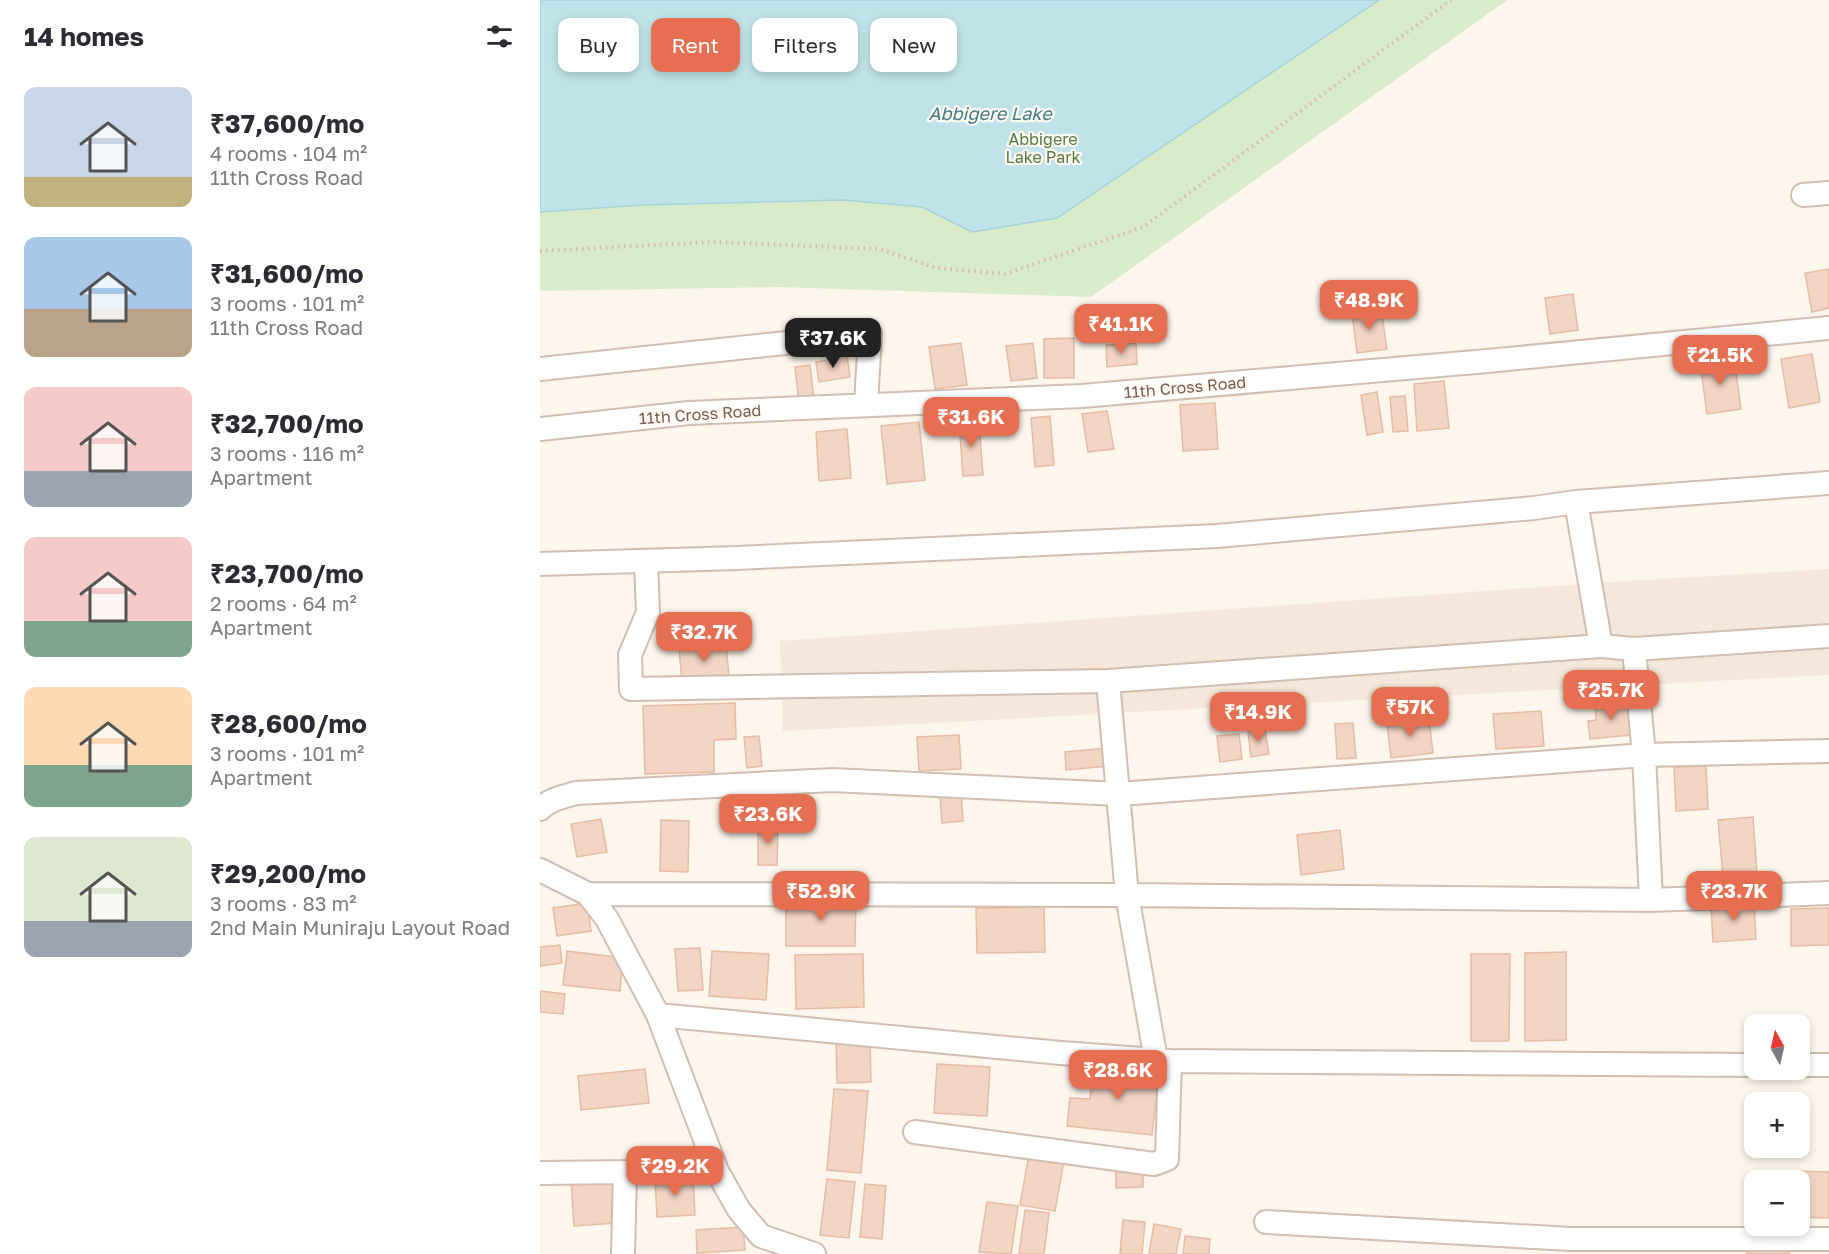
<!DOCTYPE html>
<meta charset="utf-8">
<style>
:root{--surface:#fff;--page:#f7f7f7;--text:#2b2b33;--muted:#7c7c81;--accent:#e76f51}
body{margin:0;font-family:"Golos Text",sans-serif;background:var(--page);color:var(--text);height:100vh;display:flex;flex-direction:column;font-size:22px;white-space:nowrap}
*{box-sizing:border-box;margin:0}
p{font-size:20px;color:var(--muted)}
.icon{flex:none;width:33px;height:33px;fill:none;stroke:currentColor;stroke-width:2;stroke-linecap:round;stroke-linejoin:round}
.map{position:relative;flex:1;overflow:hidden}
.panel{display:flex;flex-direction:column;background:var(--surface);width:540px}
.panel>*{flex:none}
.guide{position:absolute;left:18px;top:18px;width:570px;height:54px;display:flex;gap:12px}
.needle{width:39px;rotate:352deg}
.tools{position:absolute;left:1204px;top:1014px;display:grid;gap:12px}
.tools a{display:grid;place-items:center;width:66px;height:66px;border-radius:12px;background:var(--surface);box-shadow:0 3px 9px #0003;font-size:30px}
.price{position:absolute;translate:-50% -51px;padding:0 14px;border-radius:12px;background:var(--accent);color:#fff;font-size:20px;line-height:39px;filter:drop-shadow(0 2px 3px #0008)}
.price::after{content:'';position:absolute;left:50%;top:36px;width:18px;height:14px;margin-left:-9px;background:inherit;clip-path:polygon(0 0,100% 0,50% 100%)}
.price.active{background:#222;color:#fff}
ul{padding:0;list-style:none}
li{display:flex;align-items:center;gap:18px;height:150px;padding:0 24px}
li span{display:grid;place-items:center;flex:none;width:168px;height:120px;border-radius:12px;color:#555}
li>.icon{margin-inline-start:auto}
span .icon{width:72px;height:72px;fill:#fffc;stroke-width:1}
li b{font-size:26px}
h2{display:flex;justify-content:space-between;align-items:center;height:72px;padding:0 24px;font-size:26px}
.chip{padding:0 21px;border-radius:12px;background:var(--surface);box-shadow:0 3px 9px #0003;font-size:21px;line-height:54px}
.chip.active{background:var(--accent);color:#fff}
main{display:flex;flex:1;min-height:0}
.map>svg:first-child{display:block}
</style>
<main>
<section class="panel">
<h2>14 homes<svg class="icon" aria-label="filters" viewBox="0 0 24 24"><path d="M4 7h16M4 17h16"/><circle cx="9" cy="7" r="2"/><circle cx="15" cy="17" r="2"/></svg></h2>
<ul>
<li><span style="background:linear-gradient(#c9d6e8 75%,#c2b280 0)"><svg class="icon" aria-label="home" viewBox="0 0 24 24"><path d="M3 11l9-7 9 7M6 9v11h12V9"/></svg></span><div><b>₹37,600/mo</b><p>4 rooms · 104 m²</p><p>11th Cross Road</p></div></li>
<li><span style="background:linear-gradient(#a9c7e8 60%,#b9a48a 0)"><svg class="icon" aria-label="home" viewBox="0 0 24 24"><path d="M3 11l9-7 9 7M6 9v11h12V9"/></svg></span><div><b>₹31,600/mo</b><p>3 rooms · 101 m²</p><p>11th Cross Road</p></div></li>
<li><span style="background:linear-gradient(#f6c9c9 70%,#9aa5b1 0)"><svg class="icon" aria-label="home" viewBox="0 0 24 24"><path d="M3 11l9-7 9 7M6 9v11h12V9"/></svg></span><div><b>₹32,700/mo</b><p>3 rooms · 116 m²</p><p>Apartment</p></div></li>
<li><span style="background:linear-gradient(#f6c9c9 70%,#7fa58c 0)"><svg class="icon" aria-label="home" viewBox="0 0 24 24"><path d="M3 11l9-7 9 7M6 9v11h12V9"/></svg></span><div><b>₹23,700/mo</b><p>2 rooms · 64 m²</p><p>Apartment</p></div></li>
<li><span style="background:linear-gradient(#ffd9b3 65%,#7fa58c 0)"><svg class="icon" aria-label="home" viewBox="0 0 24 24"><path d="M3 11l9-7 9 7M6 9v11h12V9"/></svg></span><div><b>₹28,600/mo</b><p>3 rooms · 101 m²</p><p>Apartment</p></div></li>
<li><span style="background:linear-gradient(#dfe7d0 70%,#9aa5b1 0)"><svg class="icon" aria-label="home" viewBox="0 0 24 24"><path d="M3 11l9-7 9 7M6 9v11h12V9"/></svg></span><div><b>₹29,200/mo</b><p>3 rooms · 83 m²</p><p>2nd Main Muniraju Layout Road</p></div></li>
</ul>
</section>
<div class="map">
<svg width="1289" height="1254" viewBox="0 0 1289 1254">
<rect width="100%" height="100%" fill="#fdf6ec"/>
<path fill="#f5e8da" d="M1289,569V675L243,731L240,641L1086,581Z"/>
<path fill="#d8ecc9" d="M0,0H967L551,297L239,287L0,291Z"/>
<path fill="#bfe3e8" stroke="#a5d3da" stroke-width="1.5" d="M0,0H839L517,218L432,232L382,207L304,200L102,205L0,212Z"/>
<path fill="#f3d5c3" stroke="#e6bba3" stroke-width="1.5" d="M1289,269V308L1272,312L1265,273Z
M1033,294L1038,330L1010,334L1005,298Z
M841,308L847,349L817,353L812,313Z
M534,338V378H504V339Z
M421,343L427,385L395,389L389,347Z
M493,343L497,378L471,381L466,346Z
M596,343L597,364L567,367L566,345Z
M1272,354L1280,402L1249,408L1241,359Z
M307,356L310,377L279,382L276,362Z
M1194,358L1201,409L1167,414L1160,363Z
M270,365L274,400L259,402L255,367Z
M904,381L909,428L877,431L874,384Z
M837,392L843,432L827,435L821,395Z
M865,396L868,431L853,432L850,397Z
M675,403L678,449L643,451L640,405Z
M567,411L574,449L548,452L542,414Z
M510,416L514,465L495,467L491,418Z
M439,421L443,475L423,476L419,422Z
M379,422L385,480L347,484L341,426Z
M307,429L311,478L279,481L276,432Z
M186,644L189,677L142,681L139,649Z
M1088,702L1091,735L1050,739L1048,721L1056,720L1055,705Z
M195,703L196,739L174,740V772L105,774L103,706Z
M1001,711L1004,746L956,749L953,714Z
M889,719L893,753L851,758L847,723Z
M813,723L816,758L797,759L795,724Z
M725,730L729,754L711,757L708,732Z
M699,734L702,759L680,762L677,736Z
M419,735L421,769L379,771L377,737Z
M219,736L222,766L207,768L204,737Z
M567,748L569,766L526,770L525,752Z
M1166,766L1168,809L1136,811L1134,767Z
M421,792L423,821L402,823L400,794Z
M267,797L268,819L234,820V798Z
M1213,817L1217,874L1183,876L1178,820Z
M61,819L67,852L37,857L31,824Z
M121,820L149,821L148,872L120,871Z
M218,825H238L237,865H218Z
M800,830L804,869L761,875L757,835Z
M246,897L316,898L315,946H246Z
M47,903L51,931L17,936L13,908Z
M1214,903L1216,939L1173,942L1171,906Z
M504,907L505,952L437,953L436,908Z
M1289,908V945L1251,946V909Z
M20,945L22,963L0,966V947Z
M160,948L163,990L138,991L135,949Z
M27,951L83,958L80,991L23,985Z
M172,951L229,954L226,1000L169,996Z
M1026,952V1040L985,1041V953Z
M323,954L324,1007L256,1009L255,955Z
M931,954H970L969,1041H931Z
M0,991L25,994L23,1014L0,1012Z
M296,1037H330L331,1082L297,1083Z
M397,1064L450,1067L447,1116L394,1113Z
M553,1064L619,1071L612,1135L527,1126L530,1098L550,1099Z
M105,1069L109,1103L41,1110L38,1076Z
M294,1089L328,1091L321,1173L287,1170Z
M490,1149L525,1155L515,1211L480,1205Z
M603,1170V1187L576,1188V1171Z
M1257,1171L1289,1172V1218L1260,1217V1180H1257Z
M153,1176L155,1215L117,1217L115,1178Z
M74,1177L77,1223L34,1226L31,1180Z
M287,1179L315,1182L309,1238L280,1235Z
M325,1184L346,1186L342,1239L320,1237Z
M447,1202L478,1206L471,1254L439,1252Z
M485,1210L509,1213L504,1254H479Z
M583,1220L605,1222L602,1254H580Z
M614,1224L641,1229L636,1254H609Z
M203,1227L205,1250L157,1253L156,1230Z
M645,1236L670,1239L669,1254H643Z
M1207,1251H1249V1254H1207Z"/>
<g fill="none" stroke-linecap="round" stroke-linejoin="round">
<g stroke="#d1beb0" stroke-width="26">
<path id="street" d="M1263,195L1289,193
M0,369L330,334L326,405
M0,429L149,413L542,396L947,361L1289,328
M1036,502L1061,646
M106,561L108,612L90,655L91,689L568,681L1061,646L1094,649L1289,636
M0,564L197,558L677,536L994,508L1036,502L1289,483
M568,681L587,895L616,1060
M0,809C10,799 23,797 36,793L293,780L579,794L1104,755L1289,751
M0,870L48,894L67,919L118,1015L177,1171L199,1210L221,1236L274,1254
M48,894L587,895L1111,900L1104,755L1094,649
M1111,900L1289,893
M118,1015L521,1053L630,1061L1215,1065
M1260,1065H1289
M375,1132L614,1164L627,1159L630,1061
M0,1173L177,1171
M726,1222L1031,1239H1289
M83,1254L85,1173"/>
</g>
<path stroke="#d9b8a5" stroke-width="4" stroke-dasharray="1.5 4.5" stroke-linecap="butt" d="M0,251L172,242L340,249L397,268L465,274L603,227L911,0"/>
<use href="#street" stroke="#fff" stroke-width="22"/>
</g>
<g text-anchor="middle" stroke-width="4.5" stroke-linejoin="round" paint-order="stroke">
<g font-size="16" fill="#537a41" stroke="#fffaf3">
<text x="503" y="145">Abbigere<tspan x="503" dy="18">Lake Park</tspan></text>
</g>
<g font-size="16" fill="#7a5c4d" stroke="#fffaf3">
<text transform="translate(645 387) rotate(-5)" y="6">11th Cross Road</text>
<text transform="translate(160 414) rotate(-4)" y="6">11th Cross Road</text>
</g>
<g font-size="18" font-style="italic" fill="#437c86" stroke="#fffaf3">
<text x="450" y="120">Abbigere Lake</text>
</g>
</g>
</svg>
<div class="tools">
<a><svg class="needle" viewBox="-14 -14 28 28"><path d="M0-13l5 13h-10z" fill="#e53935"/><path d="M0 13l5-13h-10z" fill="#7c7c81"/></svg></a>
<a>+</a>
<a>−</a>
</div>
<b class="price" style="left:829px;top:331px">₹48.9K</b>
<b class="price" style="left:581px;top:355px">₹41.1K</b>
<b class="price active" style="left:293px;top:369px">₹37.6K</b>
<b class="price" style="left:1180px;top:386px">₹21.5K</b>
<b class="price" style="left:431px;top:448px">₹31.6K</b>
<b class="price" style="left:164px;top:663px">₹32.7K</b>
<b class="price" style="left:1071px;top:721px">₹25.7K</b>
<b class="price" style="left:870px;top:738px">₹57K</b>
<b class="price" style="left:718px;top:743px">₹14.9K</b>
<b class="price" style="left:228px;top:845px">₹23.6K</b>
<b class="price" style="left:281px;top:922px">₹52.9K</b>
<b class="price" style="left:1194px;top:922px">₹23.7K</b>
<b class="price" style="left:578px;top:1101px">₹28.6K</b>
<b class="price" style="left:135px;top:1197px">₹29.2K</b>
<div class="guide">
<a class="chip">Buy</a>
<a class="chip active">Rent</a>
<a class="chip">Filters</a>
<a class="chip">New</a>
</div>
</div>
</main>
